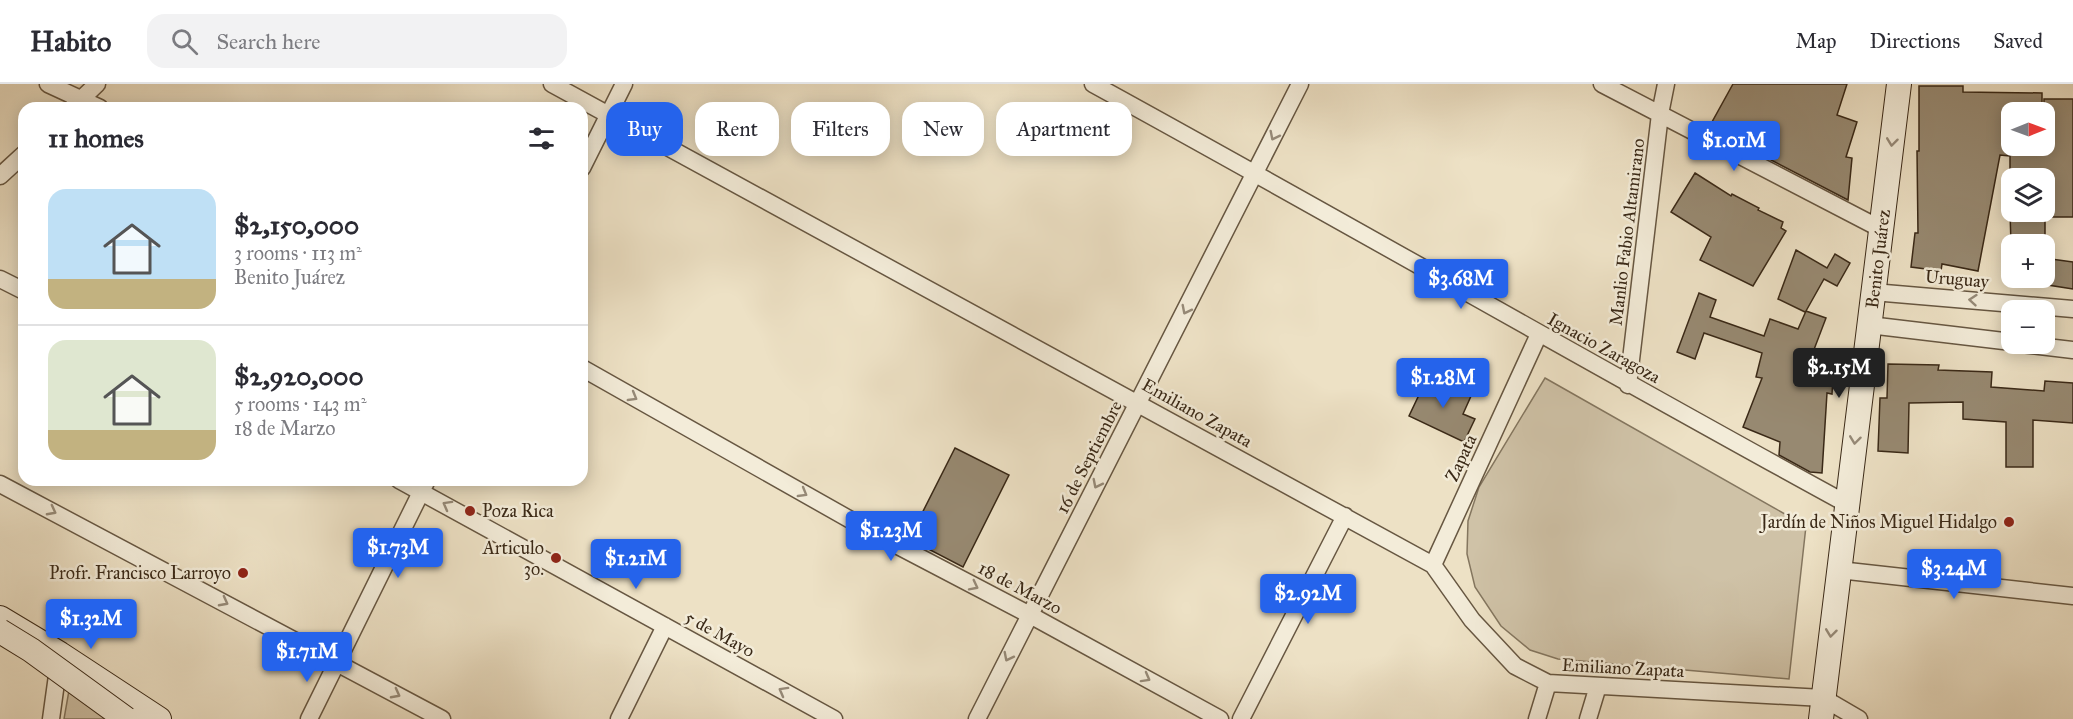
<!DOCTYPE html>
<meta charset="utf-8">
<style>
:root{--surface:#fff;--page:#f2f2f3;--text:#2b2b33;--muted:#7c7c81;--line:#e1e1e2;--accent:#2563eb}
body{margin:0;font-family:"IM FELL Great Primer",serif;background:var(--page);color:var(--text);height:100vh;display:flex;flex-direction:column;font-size:22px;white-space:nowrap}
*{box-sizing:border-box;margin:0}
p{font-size:20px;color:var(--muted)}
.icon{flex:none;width:33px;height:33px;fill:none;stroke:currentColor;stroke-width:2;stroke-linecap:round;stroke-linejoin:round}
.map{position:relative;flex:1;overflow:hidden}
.panel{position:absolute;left:18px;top:18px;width:570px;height:384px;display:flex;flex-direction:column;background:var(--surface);border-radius:18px;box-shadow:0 3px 15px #0003}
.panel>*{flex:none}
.hud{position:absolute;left:606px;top:18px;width:570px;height:54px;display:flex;gap:12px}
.needle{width:39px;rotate:89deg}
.tools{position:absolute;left:2001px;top:18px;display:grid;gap:12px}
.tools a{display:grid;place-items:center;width:54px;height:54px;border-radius:12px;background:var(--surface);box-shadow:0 3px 15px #0003;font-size:30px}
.price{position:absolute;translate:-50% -51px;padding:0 14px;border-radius:6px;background:var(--accent);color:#fff;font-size:20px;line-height:39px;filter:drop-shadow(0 2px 3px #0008)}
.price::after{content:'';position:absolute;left:50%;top:36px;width:18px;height:14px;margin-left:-9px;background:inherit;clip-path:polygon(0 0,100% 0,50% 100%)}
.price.selected{background:#222;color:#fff}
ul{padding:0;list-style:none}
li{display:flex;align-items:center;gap:18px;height:150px;padding:0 30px}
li+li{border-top:2px solid var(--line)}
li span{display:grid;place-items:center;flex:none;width:168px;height:120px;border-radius:18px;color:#555}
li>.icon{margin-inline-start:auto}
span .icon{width:72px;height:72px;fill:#fffc;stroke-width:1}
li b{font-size:26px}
h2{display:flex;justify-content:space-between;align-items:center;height:72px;padding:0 30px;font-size:26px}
.pill{padding:0 21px;border-radius:18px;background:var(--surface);box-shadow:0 3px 15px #0003;font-size:21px;line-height:54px}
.pill.selected{background:var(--accent);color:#fff}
header{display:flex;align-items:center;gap:36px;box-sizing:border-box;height:84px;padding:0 30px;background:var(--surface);border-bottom:2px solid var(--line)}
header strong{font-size:28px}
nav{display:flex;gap:33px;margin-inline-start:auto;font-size:21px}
.search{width:420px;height:54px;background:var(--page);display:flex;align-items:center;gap:15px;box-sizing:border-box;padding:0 21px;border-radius:18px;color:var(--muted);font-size:22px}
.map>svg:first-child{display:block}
</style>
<header>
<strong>Habito</strong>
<div class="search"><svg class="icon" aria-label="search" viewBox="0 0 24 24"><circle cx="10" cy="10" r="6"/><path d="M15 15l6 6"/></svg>Search here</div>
<nav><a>Map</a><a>Directions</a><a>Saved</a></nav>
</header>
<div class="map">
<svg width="2073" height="635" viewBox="0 0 2073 635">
<rect width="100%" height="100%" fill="#ede1c5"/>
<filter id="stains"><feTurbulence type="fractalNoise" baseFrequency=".00333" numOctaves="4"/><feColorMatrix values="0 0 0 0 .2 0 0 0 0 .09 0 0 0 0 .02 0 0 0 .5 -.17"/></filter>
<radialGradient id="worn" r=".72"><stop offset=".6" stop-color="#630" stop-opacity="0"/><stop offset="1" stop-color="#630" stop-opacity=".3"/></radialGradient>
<path fill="#cfc2a7" stroke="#84765f" stroke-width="1.5" d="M1545,294L1806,442L1789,595L1558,575L1530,566L1501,542L1475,503L1467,470L1468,437L1479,403Z
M71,595L138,635H64Z"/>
<path fill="#978971" stroke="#3a2917" stroke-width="1.5" d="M1733,0H1847L1837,31L1857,38L1846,73L1852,74L1848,116L1748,64L1750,59L1712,38Z
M1919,2H1963V8L2042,9V28H2012V62H2044V15H2073V133H2045V160H2011L2010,128H2044V94H2010V72L2000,71L1978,187L1942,180L1941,187L1911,183L1915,149H1918L1917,67H1919Z
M1695,89L1731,112L1732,110L1759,124L1758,126L1783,138L1781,144L1786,147L1753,202L1700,176L1711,153L1671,128Z
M1796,166L1827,184L1835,170L1850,179L1837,202L1824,195L1806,227L1826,234L1810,276L1834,278L1832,310L1827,309L1822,389L1810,388L1779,371L1780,358L1743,343L1762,294L1756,293L1762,269L1704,249L1695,275L1677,268L1699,209L1716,216L1710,233L1764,252L1770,235L1798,245L1806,227L1805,228L1778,215Z
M2051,175L2073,178V205L2048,201Z
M1888,280L1939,281L1938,286L1992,288L1991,303L2044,307L2045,297L2073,299V339L2033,336V383H2006V338L1963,335V318L1909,319L1908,369L1878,367L1880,314H1887Z
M1428,292L1471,312L1463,330L1475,335L1464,358L1409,332Z
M955,364L1009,391L963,483L909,455Z"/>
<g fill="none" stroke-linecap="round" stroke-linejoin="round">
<g stroke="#675742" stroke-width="19">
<path id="street" d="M48,0L100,24
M552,0L1433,481L1472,536L1515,582L1548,599L1823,614L1859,635
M1093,0C1345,138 1594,282 1847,420
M1602,0L1881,145
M72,24L97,0
M582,84L624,0
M0,92L24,70
M0,195L24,207
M1873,208L2073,225
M1869,241L2012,258
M2021,260L2073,266
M582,284L879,452L1030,531L1220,635
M1628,301L1660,30L1666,0
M399,396L834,635
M0,400L442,635
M1433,481L1539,250
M1839,486L2073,512
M51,635L59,577
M309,635L427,396
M619,635L665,542
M977,635L1300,0
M1241,635L1345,432
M1537,635L1548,599
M1588,635L1598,602"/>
</g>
<g stroke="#3a2917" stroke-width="26">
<path id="secondary" d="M0,534L60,570L159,635
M1821,635L1899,0"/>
</g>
<use href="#street" stroke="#f3ecd9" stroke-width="16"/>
<use href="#secondary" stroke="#f3ecd9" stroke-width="24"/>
<g stroke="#3a2917" stroke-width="26" stroke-linecap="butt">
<path id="secondary-bridge" d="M0,547L31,566L126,635"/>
</g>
<use href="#secondary-bridge" stroke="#f3ecd9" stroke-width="24"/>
</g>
<defs><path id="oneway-chevron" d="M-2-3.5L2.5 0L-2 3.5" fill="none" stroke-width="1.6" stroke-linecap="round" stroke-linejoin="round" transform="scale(1.5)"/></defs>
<g stroke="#968a78">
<use href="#oneway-chevron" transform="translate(1274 52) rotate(117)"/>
<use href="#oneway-chevron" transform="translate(1892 58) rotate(97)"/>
<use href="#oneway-chevron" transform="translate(1973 216) rotate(-175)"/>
<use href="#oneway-chevron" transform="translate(1186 226) rotate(117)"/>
<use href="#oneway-chevron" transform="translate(633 313) rotate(30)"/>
<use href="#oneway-chevron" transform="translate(1855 356) rotate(97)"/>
<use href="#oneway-chevron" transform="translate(1097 400) rotate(117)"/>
<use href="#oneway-chevron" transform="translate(803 409) rotate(30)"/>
<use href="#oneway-chevron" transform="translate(447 421) rotate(-151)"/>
<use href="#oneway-chevron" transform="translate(52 427) rotate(28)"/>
<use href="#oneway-chevron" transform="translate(974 502) rotate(27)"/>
<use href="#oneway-chevron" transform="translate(224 518) rotate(28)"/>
<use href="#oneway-chevron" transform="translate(1831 549) rotate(97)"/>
<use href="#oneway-chevron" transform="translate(1008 573) rotate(117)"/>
<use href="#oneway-chevron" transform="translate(1146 594) rotate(29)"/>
<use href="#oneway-chevron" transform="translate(783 607) rotate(-151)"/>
<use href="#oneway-chevron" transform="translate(396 610) rotate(28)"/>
</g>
<g fill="#8f2418" stroke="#f3ecd9" stroke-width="2">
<circle cx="470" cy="427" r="6"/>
<circle cx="2009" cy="438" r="6"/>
<circle cx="556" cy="474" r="6"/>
<circle cx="243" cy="489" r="6"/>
</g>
<g text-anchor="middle" stroke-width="5" stroke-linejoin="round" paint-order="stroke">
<g font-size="18" fill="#3a2917" stroke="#f3ecd9">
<text transform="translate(1627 148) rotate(-83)" y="6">Manlio Fabio Altamirano</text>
<text transform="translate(1878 175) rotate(-83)" y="6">Benito Juárez</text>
<text transform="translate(1957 195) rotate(5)" y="6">Uruguay</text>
<text transform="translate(1604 264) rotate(29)" y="6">Ignacio Zaragoza</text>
<text transform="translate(1197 329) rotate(29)" y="6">Emiliano Zapata</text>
<text transform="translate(1089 373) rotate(-63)" y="6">16 de Septiembre</text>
<text transform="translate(1461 374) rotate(-65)" y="6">Zapata</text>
<text transform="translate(1020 504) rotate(28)" y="6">18 de Marzo</text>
<text transform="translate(720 550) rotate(29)" y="6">5 de Mayo</text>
<text transform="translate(1623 584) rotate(3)" y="6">Emiliano Zapata</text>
</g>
<g font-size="18" fill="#3a2917" stroke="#f3ecd9" text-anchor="end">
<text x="482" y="433" text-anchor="start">Poza Rica</text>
<text x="1997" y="444">Jardín de Niños Miguel Hidalgo</text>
<text x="544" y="470">Articulo<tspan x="544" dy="21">3o.</tspan></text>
<text x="231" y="495">Profr. Francisco Larroyo</text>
</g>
</g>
<rect width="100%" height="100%" filter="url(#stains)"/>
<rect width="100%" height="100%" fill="url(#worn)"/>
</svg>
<div class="tools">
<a><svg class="needle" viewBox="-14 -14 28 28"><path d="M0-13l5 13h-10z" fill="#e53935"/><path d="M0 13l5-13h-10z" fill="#7c7c81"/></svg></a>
<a><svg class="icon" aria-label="layers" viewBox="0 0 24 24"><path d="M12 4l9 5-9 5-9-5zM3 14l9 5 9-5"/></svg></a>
<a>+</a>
<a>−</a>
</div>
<b class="price" style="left:1734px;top:88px">$1.01M</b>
<b class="price" style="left:1461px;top:226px">$3.68M</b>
<b class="price selected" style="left:1839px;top:315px">$2.15M</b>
<b class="price" style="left:1443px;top:325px">$1.28M</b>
<b class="price" style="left:891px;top:478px">$1.23M</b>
<b class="price" style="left:398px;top:495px">$1.73M</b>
<b class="price" style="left:636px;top:506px">$1.21M</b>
<b class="price" style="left:1954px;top:516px">$3.24M</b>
<b class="price" style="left:1308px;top:541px">$2.92M</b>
<b class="price" style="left:91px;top:566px">$1.32M</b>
<b class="price" style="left:307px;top:599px">$1.71M</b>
<div class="hud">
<a class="pill selected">Buy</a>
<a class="pill">Rent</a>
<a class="pill">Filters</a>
<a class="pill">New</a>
<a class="pill">Apartment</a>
</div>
<section class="panel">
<h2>11 homes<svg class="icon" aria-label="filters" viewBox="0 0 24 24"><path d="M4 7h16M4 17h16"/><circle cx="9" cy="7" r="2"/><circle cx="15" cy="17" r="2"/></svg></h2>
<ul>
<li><span style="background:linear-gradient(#bfe0f5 75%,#c2b280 0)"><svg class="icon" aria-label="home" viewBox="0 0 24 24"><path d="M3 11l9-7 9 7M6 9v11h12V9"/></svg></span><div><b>$2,150,000</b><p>3 rooms · 113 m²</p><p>Benito Juárez</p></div></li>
<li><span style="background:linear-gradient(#dfe7d0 75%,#c2b280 0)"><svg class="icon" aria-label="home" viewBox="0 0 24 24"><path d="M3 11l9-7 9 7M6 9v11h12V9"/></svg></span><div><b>$2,920,000</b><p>5 rooms · 143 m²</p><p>18 de Marzo</p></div></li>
</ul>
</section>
</div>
